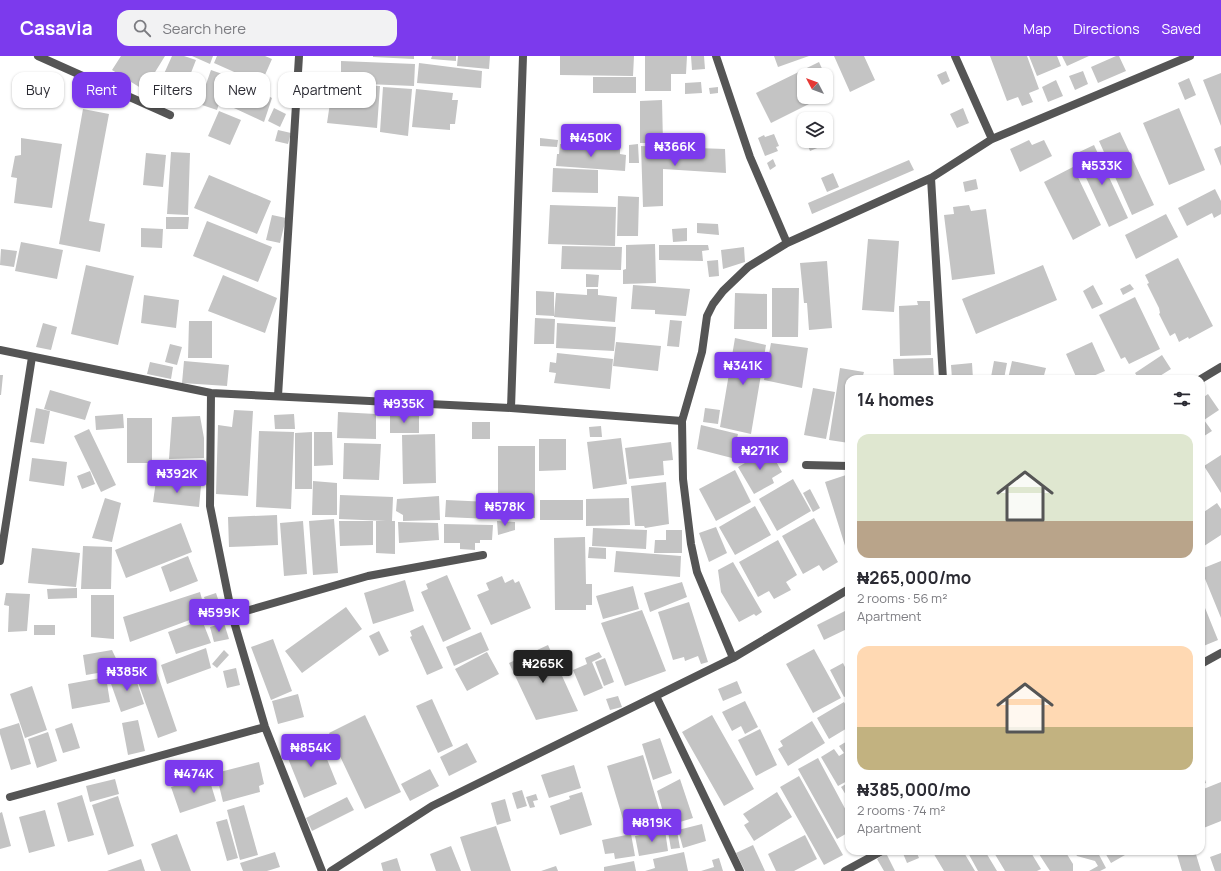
<!DOCTYPE html>
<meta charset="utf-8">
<style>
:root{--surface:#fff;--page:#f2f2f3;--text:#2b2b33;--muted:#7c7c81;--accent:#7c3aed}
body{margin:0;font-family:Manrope,sans-serif;background:var(--page);color:var(--text);height:100vh;display:flex;flex-direction:column;font-size:15px;white-space:nowrap}
*{box-sizing:border-box;margin:0}
p{font-size:13px;color:var(--muted)}
.icon{flex:none;width:22px;height:22px;fill:none;stroke:currentColor;stroke-width:2;stroke-linecap:round;stroke-linejoin:round}
.map{position:relative;flex:1;overflow:hidden}
.side{position:absolute;left:845px;top:319px;width:360px;height:480px;display:flex;flex-direction:column;background:var(--surface);border-radius:12px;box-shadow:0 1px 3px #0004}
.side>*{flex:none}
.banner{position:absolute;left:12px;top:16px;width:380px;height:36px;display:flex;gap:8px}
.needle{width:26px;rotate:311deg}
.tools{position:absolute;left:797px;top:12px;display:grid;gap:8px}
.tools a{display:grid;place-items:center;width:36px;height:36px;border-radius:8px;background:var(--surface);box-shadow:0 1px 3px #0004;font-size:20px}
.price{position:absolute;translate:-50% -34px;padding:0 9px;border-radius:4px;background:var(--accent);color:#fff;font-size:13px;line-height:26px;filter:drop-shadow(0 1px 2px #0008)}
.price::after{content:'';position:absolute;left:50%;top:24px;width:12px;height:9px;margin-left:-6px;background:inherit;clip-path:polygon(0 0,100% 0,50% 100%)}
.price.active{background:#222;color:#fff}
ul{padding:0;list-style:none}
li{display:grid;align-content:center;gap:8px;height:212px;padding:0 12px}
li span{display:grid;place-items:center;height:124px;border-radius:12px;color:#555}
li>.icon{margin-inline-start:auto}
span .icon{width:72px;height:72px;fill:#fffc;stroke-width:1}
li b{font-size:17px}
h2{display:flex;justify-content:space-between;align-items:center;height:48px;padding:0 12px;font-size:17px}
.pill{padding:0 14px;border-radius:12px;background:var(--surface);box-shadow:0 1px 3px #0004;font-size:14px;line-height:36px}
.pill.active{background:var(--accent);color:#fff}
header{display:flex;align-items:center;gap:24px;box-sizing:border-box;height:56px;padding:0 20px;background:var(--accent);color:#fff}
header strong{font-size:19px}
nav{display:flex;gap:22px;margin-inline-start:auto;font-size:14px}
.search{width:280px;height:36px;background:var(--page);display:flex;align-items:center;gap:10px;box-sizing:border-box;padding:0 14px;border-radius:12px;color:var(--muted);font-size:15px}
.map>svg:first-child{display:block}
</style>
<header>
<strong>Casavia</strong>
<div class="search"><svg class="icon" aria-label="search" viewBox="0 0 24 24"><circle cx="10" cy="10" r="6"/><path d="M15 15l6 6"/></svg>Search here</div>
<nav><a>Map</a><a>Directions</a><a>Saved</a></nav>
</header>
<div class="map">
<svg width="1221" height="815" viewBox="0 0 1221 815">
<rect width="100%" height="100%" fill="#fff"/>
<path fill="#c4c4c4" d="M121,0H165L144,34L112,14Z
M172,0H184L196,4L178,50L154,40Z
M192,0H213L210,8Z
M217,0H265L272,3L261,28L214,7Z
M373,0H414V3L373,1Z
M432,0H456V5L431,3Z
M458,0H490L489,13L457,10Z
M560,0H634L633,20L560,19Z
M645,0H687L686,18H671V35H645Z
M691,0H704L705,13L692,14Z
M774,0H809L778,11Z
M834,0H864L875,24L850,36Z
M990,0H1027L1039,33L1029,37L1033,46L1022,50L1018,41L1007,45Z
M1029,0H1057L1061,10L1037,20Z
M1062,0H1089L1067,10Z
M1116,0H1119L1126,15L1098,27L1091,11Z
M341,5L415,8L414,30L343,27L344,18H341Z
M819,6L825,19H804V41H823L771,67L756,37Z
M419,7L482,15L481,32L417,27Z
M211,14L228,20L217,54L199,48Z
M946,15L950,25L942,29L937,19Z
M1083,15L1088,28L1075,34L1069,20Z
M1221,17V70L1203,24Z
M191,21L201,25L192,52L181,49Z
M593,21H636V37H593Z
M234,22L272,42L264,66L221,46Z
M826,22L833,36L826,40Z
M1189,22L1196,39L1185,44L1178,27Z
M1056,24L1063,40L1048,46L1042,31Z
M701,26L702,37L685,38V27Z
M333,27L380,30L377,72L327,67Z
M383,31L412,33L408,80L380,76Z
M718,31V37L710,38L709,32Z
M416,33L453,37L452,44H458L455,68H450V74L412,71Z
M662,44L663,87H640V45Z
M274,52L286,58L280,71L268,65Z
M963,52L969,67L957,72L950,58Z
M1179,52L1205,114L1169,129L1143,67Z
M83,53L109,58L89,165L105,168L100,196L59,188Z
M219,55L241,64L230,89L208,80Z
M278,74L291,77L288,88L275,85Z
M1120,76L1154,149L1132,159L1099,85Z
M774,78L779,90L776,91L778,95L765,100L758,82L764,79L765,81Z
M21,82L62,88L52,152L14,147L17,122L11,121L15,100L21,99Z
M540,82L558,84L557,91L540,90Z
M1029,84L1032,89L1044,84L1052,100L1020,116L1010,93Z
M806,85H820L822,90L810,95Z
M560,88L620,92V98L626,99L625,115L556,110L557,98H559Z
M638,88L639,107H629V89Z
M1094,89L1128,162L1109,171L1075,98Z
M641,90L725,93L726,117L663,113V150L643,151Z
M1221,90V110L1214,93Z
M171,96L190,97L188,159L167,158Z
M146,97L166,99L163,131L143,129Z
M773,103L776,110L770,114L767,107Z
M909,104L914,114L812,158L808,147Z
M1073,111L1101,169L1073,184L1044,126Z
M553,112L598,114V137L552,136Z
M833,117L839,131L827,136L821,122Z
M209,119L271,145L257,178L194,152Z
M976,123L978,133L965,136L963,126Z
M1215,133L1221,145V158L1214,162L1212,157L1187,170L1178,152Z
M618,140L639,141L638,180H617Z
M550,149L616,151L615,190L548,188Z
M969,149L971,155L986,153L995,218L952,224L944,159L954,158L953,151Z
M1166,158L1178,181L1136,203L1125,179Z
M272,159L286,162L280,187L266,184Z
M166,161H189L188,173H166Z
M207,165L272,191L258,226L193,200Z
M697,167L718,168L719,179L697,177Z
M141,172L163,173L162,192L141,191Z
M687,172V185L673,186L672,173Z
M868,183L899,185L894,256L862,254Z
M21,186L63,194L57,223L15,215Z
M655,188L656,227L623,228V214L626,213V189Z
M659,189H708L709,194L702,195L703,205L659,204Z
M562,190L622,191L621,214L561,213Z
M744,191L745,206L723,213L721,194Z
M1,193L17,195L14,211L0,209Z
M1178,202L1213,270L1189,283L1188,281L1179,286L1175,277L1170,280L1159,258L1160,257L1159,252L1147,228L1149,227L1145,219Z
M718,204L719,220L709,221L707,205Z
M827,205L832,272L809,274L807,247H804L800,207Z
M86,209L134,220L118,289L71,278Z
M1043,209L1057,244L976,278L962,243Z
M586,218L599,219L598,231H586Z
M223,219L277,242L265,277L208,255Z
M1130,228L1134,233L1123,239L1120,233Z
M633,229L690,233L686,260L655,258V254L631,253Z
M1093,229L1103,248L1092,253L1083,235Z
M772,232H799L798,281H772Z
M587,233H598V239L617,241L615,266L554,261L556,237L587,239Z
M536,235L554,236V260L536,259Z
M735,237L767,238V273H734Z
M144,239L179,244L176,272L141,267Z
M1135,241L1160,293L1129,308L1125,301L1121,303L1099,259Z
M917,245H930L931,299L900,300L899,250L918,249Z
M535,262L555,263L554,288H534Z
M670,264L682,265L679,291L667,290Z
M189,265H212V302H188Z
M43,267L57,271L51,294L36,291Z
M557,267L616,271L614,295L556,292Z
M735,282L766,289L751,378L720,371Z
M616,286L661,290L658,315L613,310Z
M1092,286L1105,315L1086,323H1077L1066,298Z
M771,287L808,292L802,332L764,324Z
M170,288L182,291L177,309L165,306Z
M557,297L613,303L610,333L554,327L556,317L549,316L550,306L556,307Z
M1162,299L1171,313L1155,323H1139L1135,317Z
M933,302L934,323H894L893,303Z
M184,305L229,309L227,330L182,327Z
M994,305L1007,307L1004,323H986V320L991,321Z
M1012,305L1046,312L1043,323H1008Z
M150,306L173,311L171,323L147,318Z
M972,307L973,323H952L951,309Z
M840,312L864,316L862,323H849V387L829,384Z
M0,319H3L1,339H0Z
M813,332L835,336L826,383L804,379Z
M50,334L91,346L85,364L44,353Z
M1208,338L1219,354L1204,364L1212,375L1201,382V343Z
M36,352L50,355L44,388L30,386Z
M705,352L720,354L718,368L703,366Z
M234,354L253,355L248,440L216,438L218,369L232,371Z
M338,356L376,358V383L337,382Z
M123,358L124,372L96,374L95,360Z
M294,358L295,373H275L274,359Z
M390,359H419V377H390Z
M200,360L204,382V402L169,403L172,361Z
M127,362H152V407H127Z
M472,366H490V383H472Z
M701,369L738,378L732,402L697,393Z
M601,370L602,381H590L589,371Z
M89,373L116,429L101,436L74,380Z
M259,375L294,376L291,453L256,451Z
M312,376V433H295V377Z
M314,376H332L333,409L314,410Z
M435,378L436,427L403,428L402,379Z
M621,382L627,428L593,433L587,386Z
M539,383H566V414L539,415Z
M671,386L673,404L663,405L664,419L629,423L625,392Z
M344,387L381,388L379,424L343,423Z
M498,390H535V462H498Z
M769,393L782,416L772,422L774,427L754,438L738,411Z
M1221,399V437L1204,410Z
M32,402L67,406L64,430L29,425Z
M735,414L751,446L716,465L699,433Z
M90,415L95,428L82,433L77,420Z
M849,418V495L847,496L825,426Z
M793,423L811,455L777,475L759,443Z
M156,425L201,430L199,451L153,446Z
M313,425L337,427V459H312Z
M666,426L669,468L645,472L644,470H635L631,430Z
M810,433L820,452L813,456L803,437Z
M340,439L393,441L392,465H395V498L376,497V465H386L339,463Z
M439,440L440,464L403,465V459L396,455L397,443Z
M105,442L121,447L112,486L92,482Z
M629,442L630,469L586,470V443Z
M446,444L490,446V463L445,461Z
M540,444H583V464H540Z
M1217,447L1221,453V479L1201,492V458Z
M755,450L771,479L735,499L719,471Z
M277,459L278,489L229,491L228,461Z
M814,462L838,506L823,515L819,509L803,518L782,480Z
M334,463L338,517L313,519L309,465Z
M303,465L307,518L284,520L280,467Z
M339,465H373V489L340,490Z
M497,465L515,466V474L498,479Z
M398,466L438,467L439,484L399,487Z
M181,467L192,496L126,522L115,494Z
M444,468L493,469L492,484H480V487H475V494L460,493V487H444Z
M716,471L727,497L709,506L699,477Z
M593,472L647,474L646,493L592,490Z
M666,474H682V497H654L655,484H666Z
M585,481L586,528H592V549H586V554H555L554,482Z
M778,484L797,519L786,526L791,534L774,543L769,535L758,541L739,506Z
M83,490L112,491L111,533H81Z
M589,491L606,492V503L588,502Z
M32,492L80,497L76,531L28,527Z
M616,495L681,500L680,521L614,516Z
M188,500L198,525L170,536L161,511Z
M1221,505V562L1201,513Z
M733,506L762,556L756,560L754,558L739,566L721,536L718,514Z
M447,519L471,573L443,586L421,536L428,533L426,528Z
M502,520L505,527L513,523L515,527L519,525L531,552L491,569L477,539L489,534L486,527Z
M405,524L414,555L373,568L364,537Z
M682,526L687,541L650,556L644,537Z
M633,530L639,553L603,563L596,540Z
M77,532V542L48,543L47,533Z
M200,536L206,558L130,586L123,561Z
M6,537L30,538L27,575L8,576L9,550L4,549Z
M216,537L222,555L210,559L204,541Z
M91,539H114V583L91,581Z
M1201,542L1218,584L1201,591Z
M689,546L708,606L701,608L698,600L685,605L684,601L673,604L658,556Z
M346,551L362,573L302,617L285,595Z
M849,553V572L824,584L817,569Z
M642,554L666,615L625,630L601,567Z
M202,564L211,587L176,598L168,576Z
M224,567L229,583L214,586L210,571Z
M34,569H55V579H34Z
M423,569L443,612L427,619L410,581L412,580L410,575Z
M379,575L389,595L379,600L369,580Z
M481,576L489,594L454,610L446,591Z
M273,583L292,635L271,644L251,591Z
M548,589L578,655L536,664L509,607Z
M206,592L211,612L167,628L161,609Z
M814,593L841,642L813,657L786,608Z
M112,594L121,613L86,619L83,599Z
M224,594L229,599L217,612L212,608Z
M487,596L499,618L467,635L455,613Z
M599,596L602,601L592,606L603,632L584,640L573,614L587,608L585,602Z
M605,602L614,626L604,630L595,606Z
M843,607L849,619V639L844,641L830,614Z
M154,608L177,675L158,682L134,615Z
M236,612L240,629L227,632L223,615Z
M134,617L144,648L121,656L110,625Z
M106,621L110,646L72,653L68,628Z
M737,625L742,637L723,645L718,633Z
M32,630L47,674L25,682L10,638Z
M298,638L304,661L278,668L272,645Z
M618,640L622,651L610,654L606,643Z
M432,643L453,690L438,697L416,650Z
M745,645L758,671L745,678L741,670L732,675L722,656Z
M844,646L849,655V671L829,683L817,662Z
M365,659L401,736L365,753L329,677Z
M712,659L754,733L724,750L682,676Z
M138,664L145,695L128,699L122,667Z
M812,665L825,687L788,710L778,693L783,690L780,685Z
M19,667L31,708L11,714L0,678V673Z
M72,667L80,692L63,697L55,673Z
M760,673L777,709L756,720L738,684Z
M48,676L57,705L37,712L28,683Z
M318,681L337,728L304,742L285,695Z
M660,682L672,717L653,724L642,688Z
M849,684V724L838,730L821,701L834,693L839,700L844,697L839,690Z
M467,687L477,706L449,720L440,701Z
M643,699L661,759L625,770L607,710Z
M818,702L849,760V776L837,783L798,713Z
M259,706L264,728L259,730L260,736L223,746L216,717Z
M574,709L581,732L549,742L541,719Z
M1201,710L1206,727L1201,729Z
M430,713L439,730L410,745L401,728Z
M208,719L216,745L180,757L171,731Z
M799,720L843,799L824,809L780,731Z
M115,723L119,738L90,746L86,730Z
M680,723L693,762L667,770L657,735Z
M849,726V744L841,731Z
M1221,726V765L1201,773V734Z
M522,734L527,750L517,753L512,737Z
M582,736L592,769L560,779L550,750L570,743L569,740Z
M777,736L792,761L754,785L744,769L749,766L743,758Z
M536,738L538,744L533,745L535,751L530,752L526,741Z
M82,739L94,779L68,786L57,747Z
M118,740L134,790L108,799L92,749Z
M347,741L354,754L312,775L306,762Z
M505,743L511,765L497,769L491,747Z
M244,749L258,799L240,804L227,754Z
M45,754L55,790L29,797L19,761Z
M2,756L11,790L0,793V757Z
M227,763L238,802L227,805L216,766Z
M702,768L706,785L683,792L678,774Z
M496,770L511,815H471L460,781Z
M665,774L668,795L639,800L635,780Z
M677,775L680,792L671,793L668,776Z
M177,778L191,815H161L151,788Z
M631,778L635,800L615,803L614,797L605,798L602,784Z
M805,779L817,803L794,815H776L768,798Z
M753,789L765,815H745L736,797Z
M451,790L461,815H436L430,798Z
M902,795H916L919,802L907,807Z
M932,795H963L975,815H944Z
M967,795H985L997,815H978Z
M993,795H1030L1041,813L1037,815H1005Z
M1037,795H1065L1073,808V815H1050Z
M1074,795H1097L1106,812L1100,815H1089L1098,810L1095,805L1077,800Z
M1104,795H1132L1111,807Z
M1176,795H1195L1201,815H1182Z
M275,796L280,811L267,815H243L240,807Z
M684,796L688,815H645L655,812L653,803Z
M886,797L895,815H884L877,803Z
M1221,797V815H1215L1210,801Z
M397,802L401,815H383L381,807Z
M719,802L723,815H701L714,811L712,804Z
M141,803L145,815H107Z
M634,805L636,815H604V811Z
M556,810L558,815H541Z"/>
<g fill="none" stroke-linecap="round" stroke-linejoin="round">
<path stroke="#555" stroke-width="8" d="M38,0L170,59
M716,0L750,101L787,187
M955,0L992,83
M931,122L943,323
M0,294L211,337L511,352L682,365
M1201,323L1221,311
M211,337L210,450L232,559L265,671L322,815
M278,340L299,0
M511,352L523,0
M806,409L849,410
M0,505L32,301
M232,559L368,520L483,499
M733,602L697,516L691,488L683,423L682,365L702,296L707,260L713,248L723,235L748,211L787,187L931,122L992,83L1190,0
M1201,608L1221,597
M656,640L740,815
M10,741L265,671
M331,815L432,750L733,602L849,533
M845,815L882,795"/>
</g>
</svg>
<div class="tools">
<a><svg class="needle" viewBox="-14 -14 28 28"><path d="M0-13l5 13h-10z" fill="#e53935"/><path d="M0 13l5-13h-10z" fill="#7c7c81"/></svg></a>
<a><svg class="icon" aria-label="layers" viewBox="0 0 24 24"><path d="M12 4l9 5-9 5-9-5zM3 14l9 5 9-5"/></svg></a>
</div>
<b class="price" style="left:591px;top:102px">₦450K</b>
<b class="price" style="left:675px;top:111px">₦366K</b>
<b class="price" style="left:1102px;top:130px">₦533K</b>
<b class="price" style="left:743px;top:330px">₦341K</b>
<b class="price" style="left:404px;top:368px">₦935K</b>
<b class="price" style="left:760px;top:415px">₦271K</b>
<b class="price" style="left:177px;top:438px">₦392K</b>
<b class="price" style="left:505px;top:471px">₦578K</b>
<b class="price" style="left:219px;top:577px">₦599K</b>
<b class="price active" style="left:543px;top:628px">₦265K</b>
<b class="price" style="left:127px;top:636px">₦385K</b>
<b class="price" style="left:311px;top:712px">₦854K</b>
<b class="price" style="left:194px;top:738px">₦474K</b>
<b class="price" style="left:652px;top:787px">₦819K</b>
<div class="banner">
<a class="pill">Buy</a>
<a class="pill active">Rent</a>
<a class="pill">Filters</a>
<a class="pill">New</a>
<a class="pill">Apartment</a>
</div>
<section class="side">
<h2>14 homes<svg class="icon" aria-label="filters" viewBox="0 0 24 24"><path d="M4 7h16M4 17h16"/><circle cx="9" cy="7" r="2"/><circle cx="15" cy="17" r="2"/></svg></h2>
<ul>
<li><span style="background:linear-gradient(#dfe7d0 70%,#b9a48a 0)"><svg class="icon" aria-label="home" viewBox="0 0 24 24"><path d="M3 11l9-7 9 7M6 9v11h12V9"/></svg></span><div><b>₦265,000/mo</b><p>2 rooms · 56 m²</p><p>Apartment</p></div></li>
<li><span style="background:linear-gradient(#ffd9b3 65%,#c2b280 0)"><svg class="icon" aria-label="home" viewBox="0 0 24 24"><path d="M3 11l9-7 9 7M6 9v11h12V9"/></svg></span><div><b>₦385,000/mo</b><p>2 rooms · 74 m²</p><p>Apartment</p></div></li>
</ul>
</section>
</div>
